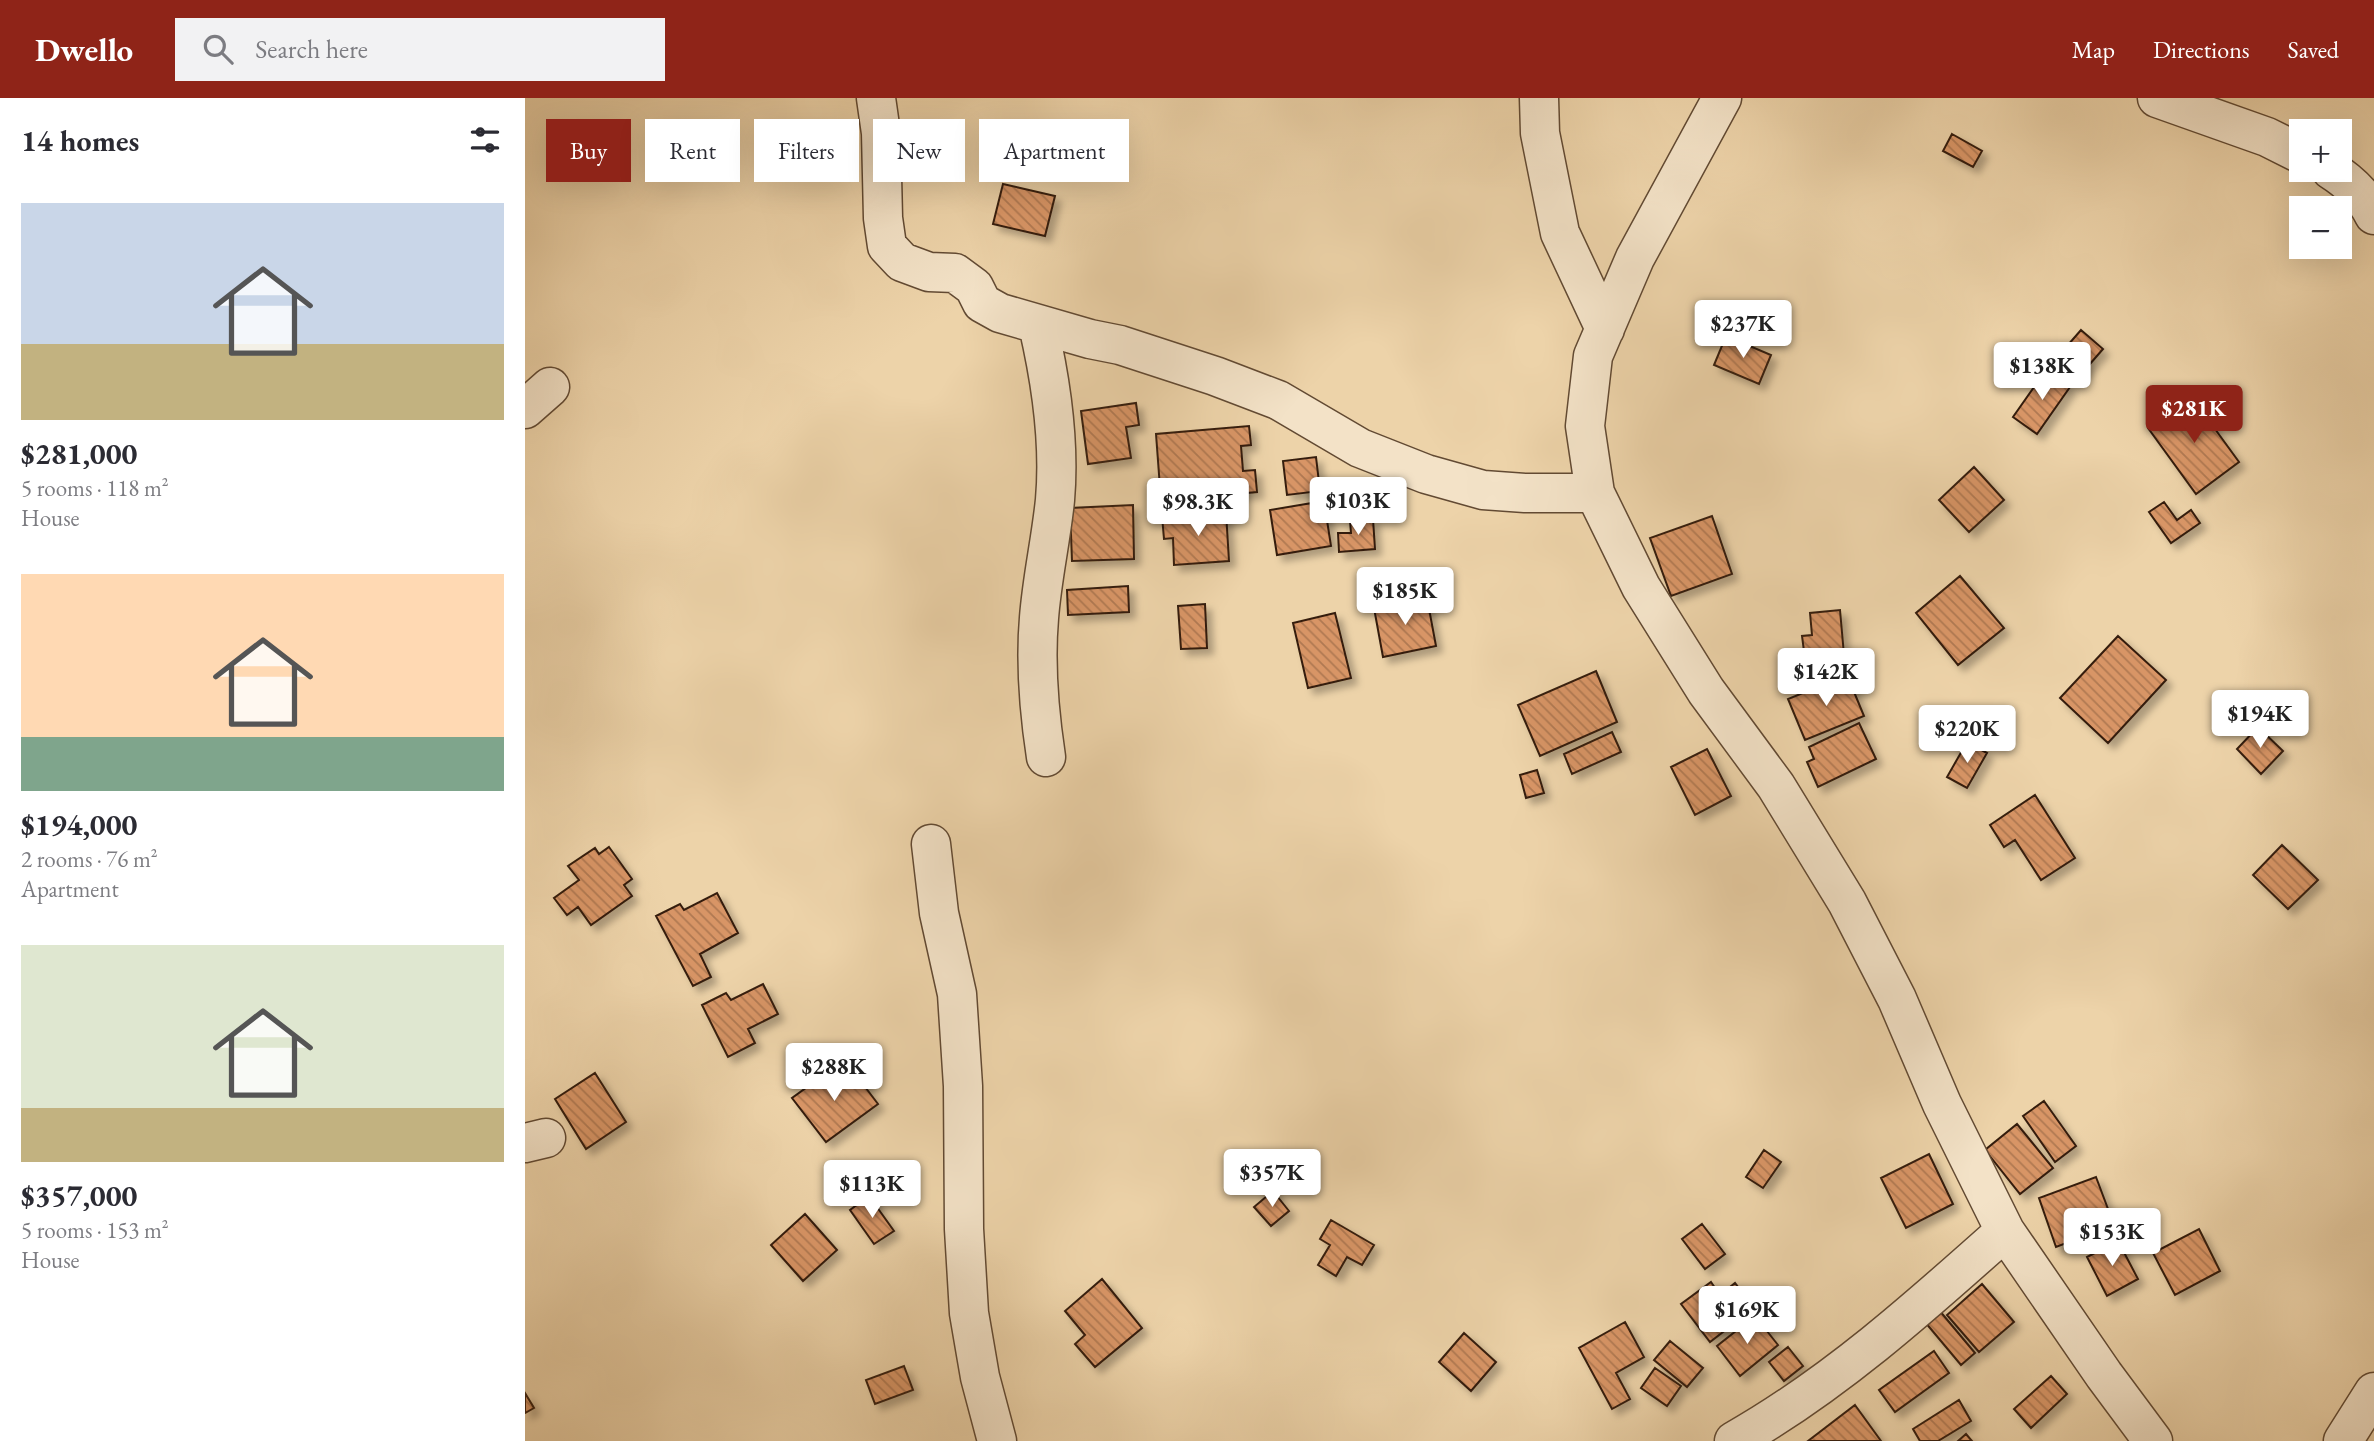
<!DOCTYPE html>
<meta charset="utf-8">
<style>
:root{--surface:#fff;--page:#f2f2f3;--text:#2b2b33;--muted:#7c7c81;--accent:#8f2418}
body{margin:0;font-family:"EB Garamond",serif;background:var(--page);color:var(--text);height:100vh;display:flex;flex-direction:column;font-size:26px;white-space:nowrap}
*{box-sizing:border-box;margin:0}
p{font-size:23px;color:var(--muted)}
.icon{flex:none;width:38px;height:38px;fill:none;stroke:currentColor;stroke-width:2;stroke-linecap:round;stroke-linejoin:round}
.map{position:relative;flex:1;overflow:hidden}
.drawer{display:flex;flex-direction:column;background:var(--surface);width:525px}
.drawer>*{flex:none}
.hud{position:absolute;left:21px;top:21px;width:665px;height:63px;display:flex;gap:14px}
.buttons{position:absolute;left:1764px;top:21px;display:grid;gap:14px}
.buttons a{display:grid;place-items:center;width:63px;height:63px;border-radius:0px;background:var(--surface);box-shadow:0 7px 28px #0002;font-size:35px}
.price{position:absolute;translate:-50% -60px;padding:0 16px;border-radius:7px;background:#fff;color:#222;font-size:23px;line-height:46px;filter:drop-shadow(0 2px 4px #0008)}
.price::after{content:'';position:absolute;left:50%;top:42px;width:21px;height:16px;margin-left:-10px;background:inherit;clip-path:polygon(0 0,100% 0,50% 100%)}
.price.selected{background:var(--accent);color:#fff}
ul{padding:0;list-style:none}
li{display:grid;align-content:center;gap:14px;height:371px;padding:0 21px}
li span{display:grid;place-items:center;height:217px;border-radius:0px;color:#555}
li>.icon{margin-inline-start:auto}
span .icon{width:126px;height:126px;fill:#fffc;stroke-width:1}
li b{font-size:30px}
h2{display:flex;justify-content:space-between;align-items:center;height:84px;padding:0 21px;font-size:30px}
.pill{padding:0 24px;border-radius:0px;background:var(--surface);box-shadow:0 7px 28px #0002;font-size:24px;line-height:63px}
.pill.selected{background:var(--accent);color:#fff}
header{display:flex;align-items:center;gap:42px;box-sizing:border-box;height:98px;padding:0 35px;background:var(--accent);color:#fff}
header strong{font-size:33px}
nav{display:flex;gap:38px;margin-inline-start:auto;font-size:24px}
.search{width:490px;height:63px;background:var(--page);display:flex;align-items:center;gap:18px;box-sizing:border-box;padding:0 24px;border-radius:0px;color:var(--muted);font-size:26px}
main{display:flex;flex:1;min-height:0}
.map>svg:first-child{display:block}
</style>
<header>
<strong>Dwello</strong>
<div class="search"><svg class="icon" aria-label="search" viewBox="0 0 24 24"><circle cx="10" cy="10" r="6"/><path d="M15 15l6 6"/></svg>Search here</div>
<nav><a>Map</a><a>Directions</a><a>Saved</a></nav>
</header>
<main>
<section class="drawer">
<h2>14 homes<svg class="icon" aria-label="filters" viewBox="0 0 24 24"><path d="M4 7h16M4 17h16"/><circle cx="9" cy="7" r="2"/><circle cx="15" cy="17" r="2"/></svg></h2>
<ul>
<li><span style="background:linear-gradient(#c9d6e8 65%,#c2b280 0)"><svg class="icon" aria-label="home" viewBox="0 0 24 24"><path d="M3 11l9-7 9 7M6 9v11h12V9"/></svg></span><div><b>$281,000</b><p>5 rooms · 118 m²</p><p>House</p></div></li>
<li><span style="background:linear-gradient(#ffd9b3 75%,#7fa58c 0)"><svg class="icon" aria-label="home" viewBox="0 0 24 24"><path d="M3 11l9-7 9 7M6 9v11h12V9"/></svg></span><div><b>$194,000</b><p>2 rooms · 76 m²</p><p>Apartment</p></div></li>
<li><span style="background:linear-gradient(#dfe7d0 75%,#c2b280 0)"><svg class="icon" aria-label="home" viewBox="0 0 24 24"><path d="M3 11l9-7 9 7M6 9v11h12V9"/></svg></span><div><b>$357,000</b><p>5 rooms · 153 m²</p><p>House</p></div></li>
</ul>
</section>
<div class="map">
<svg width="1849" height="1343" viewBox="0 0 1849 1343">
<defs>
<pattern id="building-back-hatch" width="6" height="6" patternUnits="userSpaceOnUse" patternTransform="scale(1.75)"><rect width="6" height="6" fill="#d89566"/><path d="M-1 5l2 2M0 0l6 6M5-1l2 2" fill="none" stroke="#b07952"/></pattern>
<filter id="shadow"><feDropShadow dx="6" dy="6" stdDeviation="3.5" flood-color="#0004"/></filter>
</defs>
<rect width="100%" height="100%" fill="#edd3a9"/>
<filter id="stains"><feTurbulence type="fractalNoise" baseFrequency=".00286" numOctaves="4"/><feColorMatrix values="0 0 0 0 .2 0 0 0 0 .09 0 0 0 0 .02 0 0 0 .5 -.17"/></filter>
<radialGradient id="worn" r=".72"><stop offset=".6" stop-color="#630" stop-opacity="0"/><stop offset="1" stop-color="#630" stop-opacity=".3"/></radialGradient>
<path fill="url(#building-back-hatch)" stroke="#341d0c" stroke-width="2" filter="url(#shadow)" d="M1427,36L1457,53L1448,69L1418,53Z
M478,86L530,98L520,138L468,126Z
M1556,232L1578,251L1551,282L1529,263Z
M1201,238L1246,257L1234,286L1189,267Z
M1521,272L1545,289L1512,336L1488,319Z
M1666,298L1714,364L1671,396L1623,330Z
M611,305L614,327L601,329L606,360L563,366L556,313Z
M724,328L726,347L716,348L718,373L730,372L732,394L636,403L631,336Z
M791,359L795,393L762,397L758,363Z
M1449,369L1479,402L1444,434L1414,402Z
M799,403L806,448L752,457L745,412Z
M1639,404L1652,422L1666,412L1675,425L1646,445L1624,414Z
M608,407L609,461L547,463L545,410Z
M701,414L704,463L649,467L648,440L639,441L637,418Z
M1187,418L1207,476L1146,498L1125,440Z
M848,421L850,451L814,454L813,435H826L825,423Z
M1435,478L1479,530L1433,567L1391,515Z
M603,488L604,514L543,517L542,492Z
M902,500L911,548L858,559L849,510Z
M680,506L682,550L656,551L653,508Z
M1315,512L1319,557L1280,561L1277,538L1287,537L1285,515Z
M810,515L826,580L783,590L768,525Z
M1593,538L1641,582L1583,645L1535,600Z
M1071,573L1092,624L1015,658L993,607Z
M1322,577L1339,618L1280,642L1263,601Z
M1334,625L1351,661L1293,689L1282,664L1289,661L1284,649Z
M1733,629L1758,653L1736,676L1712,651Z
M1087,634L1096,654L1047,676L1039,656Z
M1442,644L1462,655L1442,690L1422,679Z
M1182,651L1206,698L1170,717L1146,669Z
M1012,672L1019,695L1001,700L995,677Z
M1510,697L1550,760L1516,782L1490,742L1479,749L1465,727Z
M1757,747L1793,782L1763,811L1728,777Z
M84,749L107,781L99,787L107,798L66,827L53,809L42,817L29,800L54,782L43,768L70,750L74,756Z
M192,795L213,835L175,856L186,879L168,888L131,818L155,806L159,812Z
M238,886L253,916L223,931L230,945L203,959L177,907L201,895L206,902Z
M310,969L321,984L331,977L353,1006L301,1044L267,1000Z
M70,975L101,1024L61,1051L30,1001Z
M1519,1003L1551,1048L1530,1064L1498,1018Z
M1492,1026L1528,1070L1495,1096L1460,1052Z
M1239,1052L1256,1064L1238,1090L1221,1079Z
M1404,1056L1428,1106L1381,1130L1356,1080Z
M1571,1079L1589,1127L1531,1149L1514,1100Z
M748,1093L764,1113L746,1128L729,1109Z
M344,1098L369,1133L349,1146L325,1112Z
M280,1116L312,1152L278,1183L246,1147Z
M806,1122L849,1147L837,1167L822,1159L811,1178L793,1167L805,1147L795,1141Z
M1177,1126L1200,1156L1180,1171L1157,1141Z
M1674,1131L1695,1173L1650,1197L1628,1155Z
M1593,1143L1613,1181L1582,1198L1562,1159Z
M577,1181L617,1230L570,1269L550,1246L560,1237L540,1213Z
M1186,1184L1195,1197L1210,1185L1229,1210L1185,1244L1156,1206Z
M1457,1186L1489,1224L1454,1254L1422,1217Z
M1414,1212L1450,1255L1436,1267L1400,1224Z
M1230,1218L1253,1247L1215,1278L1192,1248Z
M1100,1224L1119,1259L1091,1275L1105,1301L1087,1311L1054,1250Z
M939,1235L971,1264L946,1293L914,1264Z
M1145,1243L1178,1270L1162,1289L1129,1262Z
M1263,1249L1278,1268L1259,1283L1244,1264Z
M1409,1253L1424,1275L1370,1314L1354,1292Z
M379,1268L388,1292L350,1306L341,1282Z
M1130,1270L1156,1288L1142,1308L1116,1290Z
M1526,1278L1542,1296L1506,1330L1489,1311Z
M0,1295L9,1310L0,1315Z
M1434,1302L1446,1323L1413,1343H1395L1388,1331Z
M1330,1307L1356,1343H1283Z
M1441,1336L1447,1343H1433Z"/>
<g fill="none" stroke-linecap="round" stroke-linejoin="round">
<g stroke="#624a33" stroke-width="41">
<path id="minor" d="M351,0L356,35L358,120L362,148L377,164L404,174L430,175L449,189L457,205L475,215L565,241L595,247L690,278L753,302L835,350L901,376L958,392L1000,395H1070
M1014,0L1015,35L1035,135L1080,231
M1197,0L1110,160L1068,258L1060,328L1070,395L1116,489L1181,593L1251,688L1322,804L1372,901L1417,1006L1480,1133L1579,1277L1628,1343
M1632,0L1742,39L1776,56
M1806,72C1825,84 1839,97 1849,117
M513,227C526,283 535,345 530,402C526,442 517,480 514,520C510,566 514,613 521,659
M0,311L25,289
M406,746L414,815L432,896L438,988L439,1131L444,1215L455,1279L472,1343
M0,1045L21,1040
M1209,1343C1308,1287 1395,1209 1480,1133
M1818,1343L1849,1294"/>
</g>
<use href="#minor" stroke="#f3e2c7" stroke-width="38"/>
</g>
<rect width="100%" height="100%" filter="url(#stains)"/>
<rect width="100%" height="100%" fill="url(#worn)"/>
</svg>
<div class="buttons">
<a>+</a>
<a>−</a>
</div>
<b class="price" style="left:1218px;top:262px">$237K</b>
<b class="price" style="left:1517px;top:304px">$138K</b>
<b class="price selected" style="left:1669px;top:347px">$281K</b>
<b class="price" style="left:833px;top:439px">$103K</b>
<b class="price" style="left:673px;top:440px">$98.3K</b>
<b class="price" style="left:880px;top:529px">$185K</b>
<b class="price" style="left:1301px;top:610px">$142K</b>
<b class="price" style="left:1735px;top:652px">$194K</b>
<b class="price" style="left:1442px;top:667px">$220K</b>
<b class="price" style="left:309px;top:1005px">$288K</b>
<b class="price" style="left:747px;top:1111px">$357K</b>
<b class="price" style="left:347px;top:1122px">$113K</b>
<b class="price" style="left:1587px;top:1170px">$153K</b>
<b class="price" style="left:1222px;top:1248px">$169K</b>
<div class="hud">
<a class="pill selected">Buy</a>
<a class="pill">Rent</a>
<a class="pill">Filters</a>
<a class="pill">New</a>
<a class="pill">Apartment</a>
</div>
</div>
</main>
